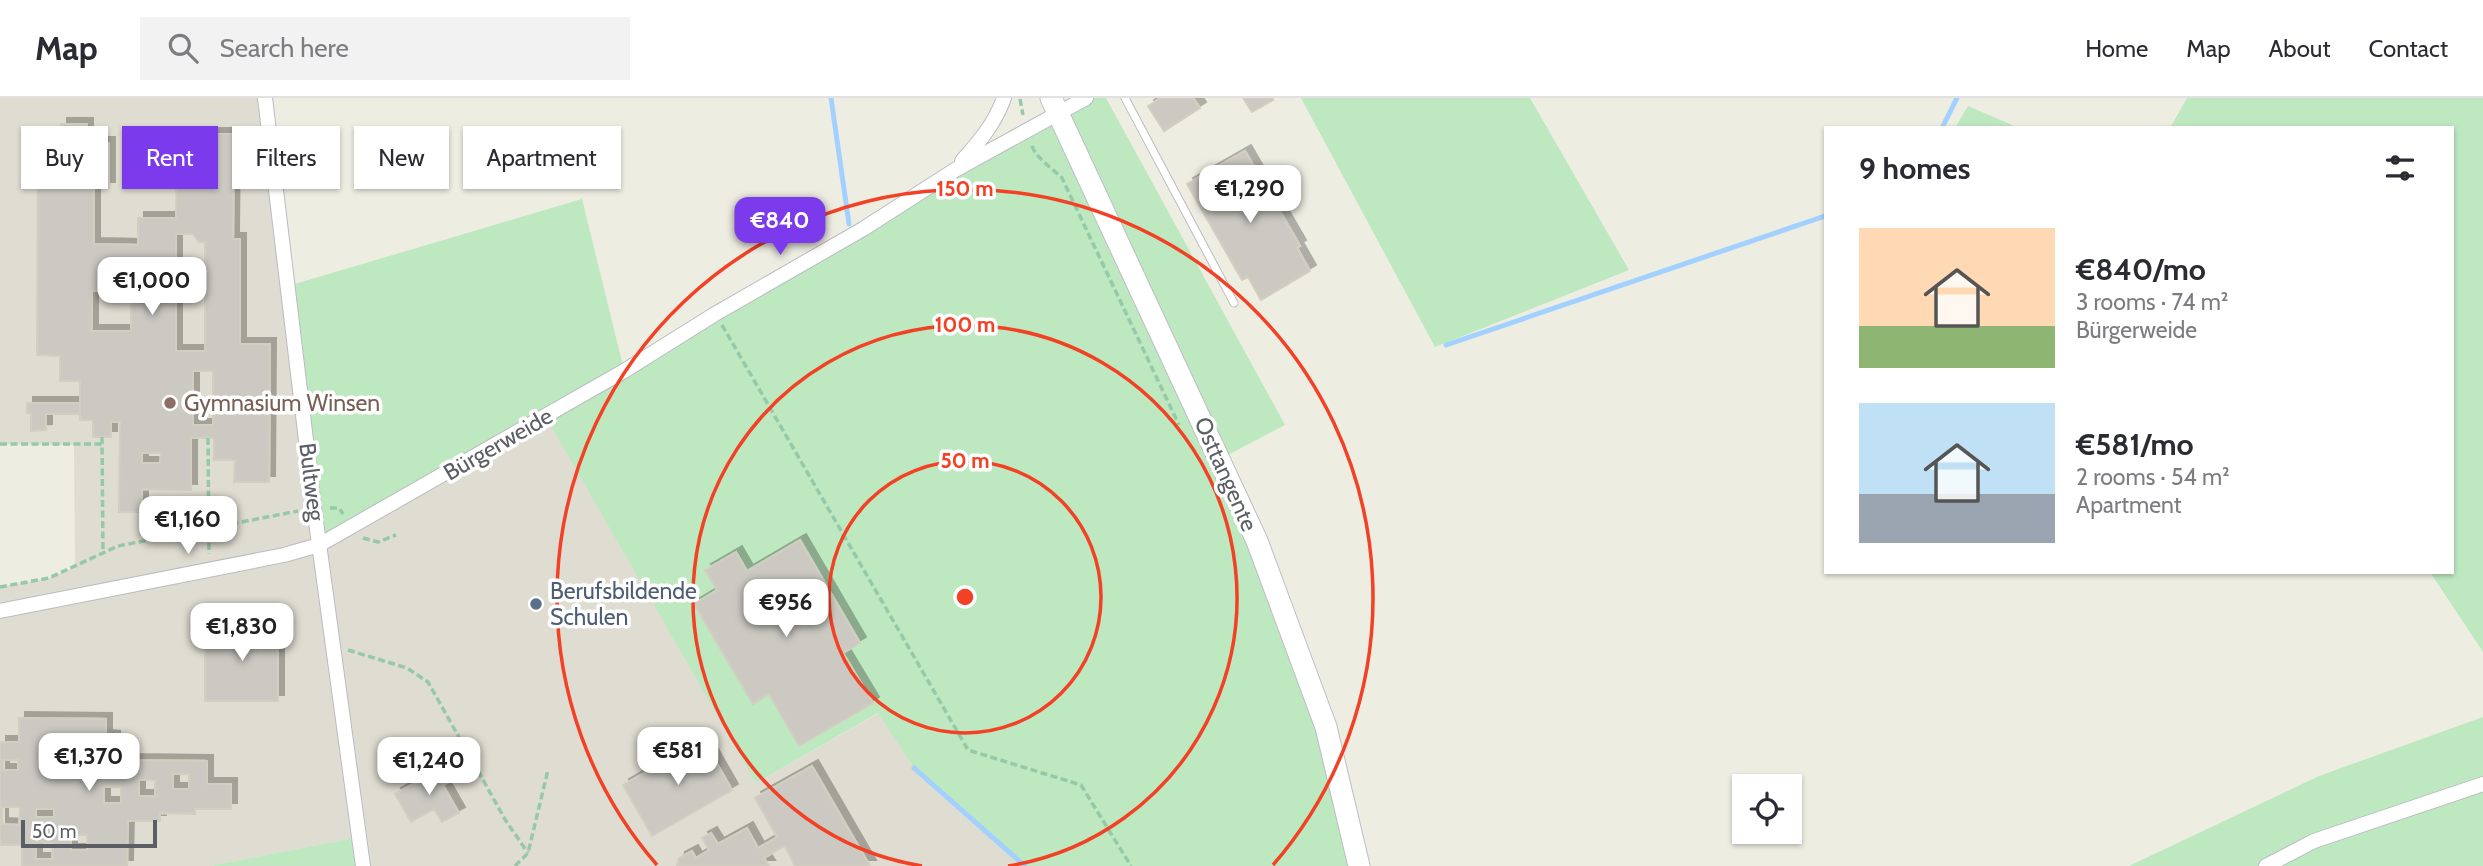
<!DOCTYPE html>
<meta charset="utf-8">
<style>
:root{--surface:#fff;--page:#f2f2f3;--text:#2b2b33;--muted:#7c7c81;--line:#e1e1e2;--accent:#7c3aed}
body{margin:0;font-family:Cabin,sans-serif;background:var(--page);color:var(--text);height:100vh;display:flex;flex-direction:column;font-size:26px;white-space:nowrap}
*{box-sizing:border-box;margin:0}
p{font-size:23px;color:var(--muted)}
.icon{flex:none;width:38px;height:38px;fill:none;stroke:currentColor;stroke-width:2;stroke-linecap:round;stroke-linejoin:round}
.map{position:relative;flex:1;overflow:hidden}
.panel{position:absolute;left:1824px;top:28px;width:630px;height:448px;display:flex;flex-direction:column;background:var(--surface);border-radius:0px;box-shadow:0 2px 5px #0004}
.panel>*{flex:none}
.top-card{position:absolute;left:21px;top:28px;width:665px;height:63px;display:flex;gap:14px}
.tools{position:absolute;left:1732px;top:676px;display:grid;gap:14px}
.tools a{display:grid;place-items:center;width:70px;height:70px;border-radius:0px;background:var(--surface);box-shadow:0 2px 5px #0004;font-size:35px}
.scale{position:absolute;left:21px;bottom:18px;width:136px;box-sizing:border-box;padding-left:7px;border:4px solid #5b5e64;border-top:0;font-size:19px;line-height:24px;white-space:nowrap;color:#5b5e64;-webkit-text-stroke:5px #fff;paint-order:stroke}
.price{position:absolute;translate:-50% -60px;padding:0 16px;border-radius:14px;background:#fff;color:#222;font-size:23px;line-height:46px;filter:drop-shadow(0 2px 4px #0008)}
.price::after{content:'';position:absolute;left:50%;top:42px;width:21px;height:16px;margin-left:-10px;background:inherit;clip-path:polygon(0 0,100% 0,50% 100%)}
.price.on{background:var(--accent);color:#fff}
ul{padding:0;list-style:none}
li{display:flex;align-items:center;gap:21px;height:175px;padding:0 35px}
li span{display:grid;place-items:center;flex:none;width:196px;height:140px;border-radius:0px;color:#555}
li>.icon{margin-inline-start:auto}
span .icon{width:84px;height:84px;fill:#fffc;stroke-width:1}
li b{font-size:30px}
h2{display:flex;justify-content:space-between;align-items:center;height:84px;padding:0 35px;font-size:30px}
.chip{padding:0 24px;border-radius:0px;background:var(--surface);box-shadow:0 2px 5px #0004;font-size:24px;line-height:63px}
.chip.on{background:var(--accent);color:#fff}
header{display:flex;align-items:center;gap:42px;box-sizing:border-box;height:98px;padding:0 35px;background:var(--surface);border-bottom:2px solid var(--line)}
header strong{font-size:33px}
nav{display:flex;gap:38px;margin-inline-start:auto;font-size:24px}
.search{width:490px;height:63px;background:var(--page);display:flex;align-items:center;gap:18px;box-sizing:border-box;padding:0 24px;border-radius:0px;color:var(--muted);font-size:26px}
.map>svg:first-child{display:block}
</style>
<header>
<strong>Map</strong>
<div class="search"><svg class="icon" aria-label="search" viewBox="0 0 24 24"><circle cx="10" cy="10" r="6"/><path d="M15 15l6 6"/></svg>Search here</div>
<nav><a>Home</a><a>Map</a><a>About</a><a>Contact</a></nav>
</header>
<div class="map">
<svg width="2483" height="768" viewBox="0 0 2483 768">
<defs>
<filter id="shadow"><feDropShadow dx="6" dy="-6" stdDeviation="0" flood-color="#0004"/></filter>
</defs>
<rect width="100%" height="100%" fill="#eeede2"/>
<path fill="#dfdcd1" d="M0,0H265L288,188L546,318L756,685L879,615L914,670L1025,768H363L359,739L210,768H0V489L49,480L75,469L74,347L0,346Z"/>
<path fill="#bde8c0" d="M1086,0H1106L1285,327L1220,361L1257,443L1359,768H1025L914,670L878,615L756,685L546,319L319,447L288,188L582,101L624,272Z
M1301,0H1530L1629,172L1435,249Z
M2187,0H2483V554L2430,474H2452V30H2170Z
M1968,8L2019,30H1955Z
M2483,619V768H2129L2319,678Z
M359,739L363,768H210Z"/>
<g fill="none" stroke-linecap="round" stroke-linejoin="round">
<path stroke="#a2d1ff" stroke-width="5" d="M831,0L849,126
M1942,30L1957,0
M1446,247L1825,118
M914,670L1025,768"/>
</g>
<path fill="#cbc9c2" stroke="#d3cfc0" stroke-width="2" fill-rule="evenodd" filter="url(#shadow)" d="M1161,0H1193L1200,10L1164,33L1148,8Z
M1243,0H1272L1273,2L1252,14Z
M61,26H87V45H109V90H94V146L138,147V120H176L177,41L208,42V36H234L233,141H240V246H270L269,384H234L235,362H214V340H191V392L142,391V414H119L120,324H111V339H93V322H80V283H60V258L37,257L38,44H61ZM176,136H193L199,144H205V253H176ZM92,193H131V233H92ZM193,273H213V327H193ZM142,355H161L160,365H142Z
M1245,53L1300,148L1297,150L1310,173L1261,202L1248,179L1242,182L1187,86Z
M27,305H80V316H46V332L31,333V315H27Z
M800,442L860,545L843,555L873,605L799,648L769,596L753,606L694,506L717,492L705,472L736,454L747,473Z
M205,527H278V603H205Z
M19,620L106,621V638L114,639V655H130L129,662L207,663V686H231V711H195V716L160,715V723H128L127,768H22V747H0V644H19ZM3,662H18V672H3ZM173,676H189V691H173ZM139,682H155V698H139ZM104,689H121V705H104ZM2,709H20L19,727L2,726ZM36,711H54V719H36ZM71,737H87V752H71ZM36,744L53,745L52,761H36Z
M703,641L732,692L652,738L623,687Z
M448,667L455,680L443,687L459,715L442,724L434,711L411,724L395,696Z
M812,668L870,768H795L785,748L764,760L769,768H677L679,760L692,753L696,760L709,752L702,740L711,735L718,746L747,730L758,750L777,739L755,700Z"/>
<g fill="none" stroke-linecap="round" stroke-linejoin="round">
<g stroke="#babcc2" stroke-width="9">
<path id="service" d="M1125,0L1234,205"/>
</g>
<g stroke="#babcc2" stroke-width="16">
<path id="minor" d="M265,0L314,409L363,768
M962,63C980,43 995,25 1004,0
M0,513L284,457L319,447L624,273L715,216L863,131L955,72L1086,0
M2266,768L2314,743L2483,686"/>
</g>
<g stroke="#bbbec5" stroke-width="23">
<path id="secondary" d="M1051,0L1257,443L1326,629L1359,768"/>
</g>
<path stroke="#96c9a8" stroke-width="3.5" stroke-dasharray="7 3.5" stroke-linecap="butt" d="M1020,1L1023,17
M1032,48C1036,60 1053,71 1062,80L1179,327
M722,227L968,652L1081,687L1131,768
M102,339L103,456
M208,340L209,456
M0,346H102
M330,410H339L343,416
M363,440L378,444L396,437
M0,489L49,480L118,448L298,413
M348,552L407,570L428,584L506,723L528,755
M515,768L528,755L548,672"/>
<use href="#service" stroke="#fff" stroke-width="7"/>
<use href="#minor" stroke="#fff" stroke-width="14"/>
<use href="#secondary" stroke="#fff" stroke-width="21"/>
</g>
<g fill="none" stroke="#f24124" stroke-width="3.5">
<circle cx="965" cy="499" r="136"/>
<path d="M922 768A272 272 0 1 1 1008 768"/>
<path d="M657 767A408 408 0 1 1 1273 767"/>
</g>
<circle fill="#8d6e63" stroke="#fff" stroke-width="2.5" cx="170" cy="305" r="7"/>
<circle fill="#5c6f8a" stroke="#fff" stroke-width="2.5" cx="536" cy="506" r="7"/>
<g text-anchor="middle" stroke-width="7" stroke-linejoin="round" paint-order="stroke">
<g font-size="23" fill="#785e54" stroke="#fff" text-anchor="start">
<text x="184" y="313">Gymnasium Winsen</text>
</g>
<g font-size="23" fill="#5b5e64" stroke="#fff">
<text transform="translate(498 346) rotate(-30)" y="8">Bürgerweide</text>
<text transform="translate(1226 376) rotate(66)" y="8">Osttangente</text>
<text transform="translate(312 384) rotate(83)" y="8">Bultweg</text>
</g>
<g font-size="23" fill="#4e5e75" stroke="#fff" text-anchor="start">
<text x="550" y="501">Berufsbildende<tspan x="550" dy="26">Schulen</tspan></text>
</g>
</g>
<circle cx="965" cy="499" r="10" fill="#f24124" stroke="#fff" stroke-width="3.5"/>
<g font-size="21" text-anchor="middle" font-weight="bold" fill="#f24124" stroke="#fff" stroke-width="7" stroke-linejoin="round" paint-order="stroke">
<text x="965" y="98">150 m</text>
<text x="965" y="234">100 m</text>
<text x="965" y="370">50 m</text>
</g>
</svg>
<div class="tools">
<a><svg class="icon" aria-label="locate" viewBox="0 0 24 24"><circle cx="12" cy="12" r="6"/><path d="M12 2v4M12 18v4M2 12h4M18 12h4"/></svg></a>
</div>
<div class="scale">50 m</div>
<b class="price" style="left:1250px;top:127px">€1,290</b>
<b class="price on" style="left:780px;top:159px">€840</b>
<b class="price" style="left:152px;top:219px">€1,000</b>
<b class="price" style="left:188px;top:458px">€1,160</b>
<b class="price" style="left:786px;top:541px">€956</b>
<b class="price" style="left:242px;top:565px">€1,830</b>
<b class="price" style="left:678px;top:689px">€581</b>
<b class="price" style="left:89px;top:695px">€1,370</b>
<b class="price" style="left:429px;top:699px">€1,240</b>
<div class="top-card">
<a class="chip">Buy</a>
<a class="chip on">Rent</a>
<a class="chip">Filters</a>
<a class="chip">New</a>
<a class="chip">Apartment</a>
</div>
<section class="panel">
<h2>9 homes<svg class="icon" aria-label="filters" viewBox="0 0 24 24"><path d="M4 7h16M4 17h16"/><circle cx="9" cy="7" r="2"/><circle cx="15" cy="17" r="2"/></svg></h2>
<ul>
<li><span style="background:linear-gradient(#ffd9b3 70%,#8fb573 0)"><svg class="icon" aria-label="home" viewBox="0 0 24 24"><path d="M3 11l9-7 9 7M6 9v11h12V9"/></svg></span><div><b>€840/mo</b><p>3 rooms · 74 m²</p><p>Bürgerweide</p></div></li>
<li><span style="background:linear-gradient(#bfe0f5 65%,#9aa5b1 0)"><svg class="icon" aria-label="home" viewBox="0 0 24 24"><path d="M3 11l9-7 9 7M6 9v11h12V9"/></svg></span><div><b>€581/mo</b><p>2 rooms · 54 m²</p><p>Apartment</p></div></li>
</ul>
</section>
</div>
